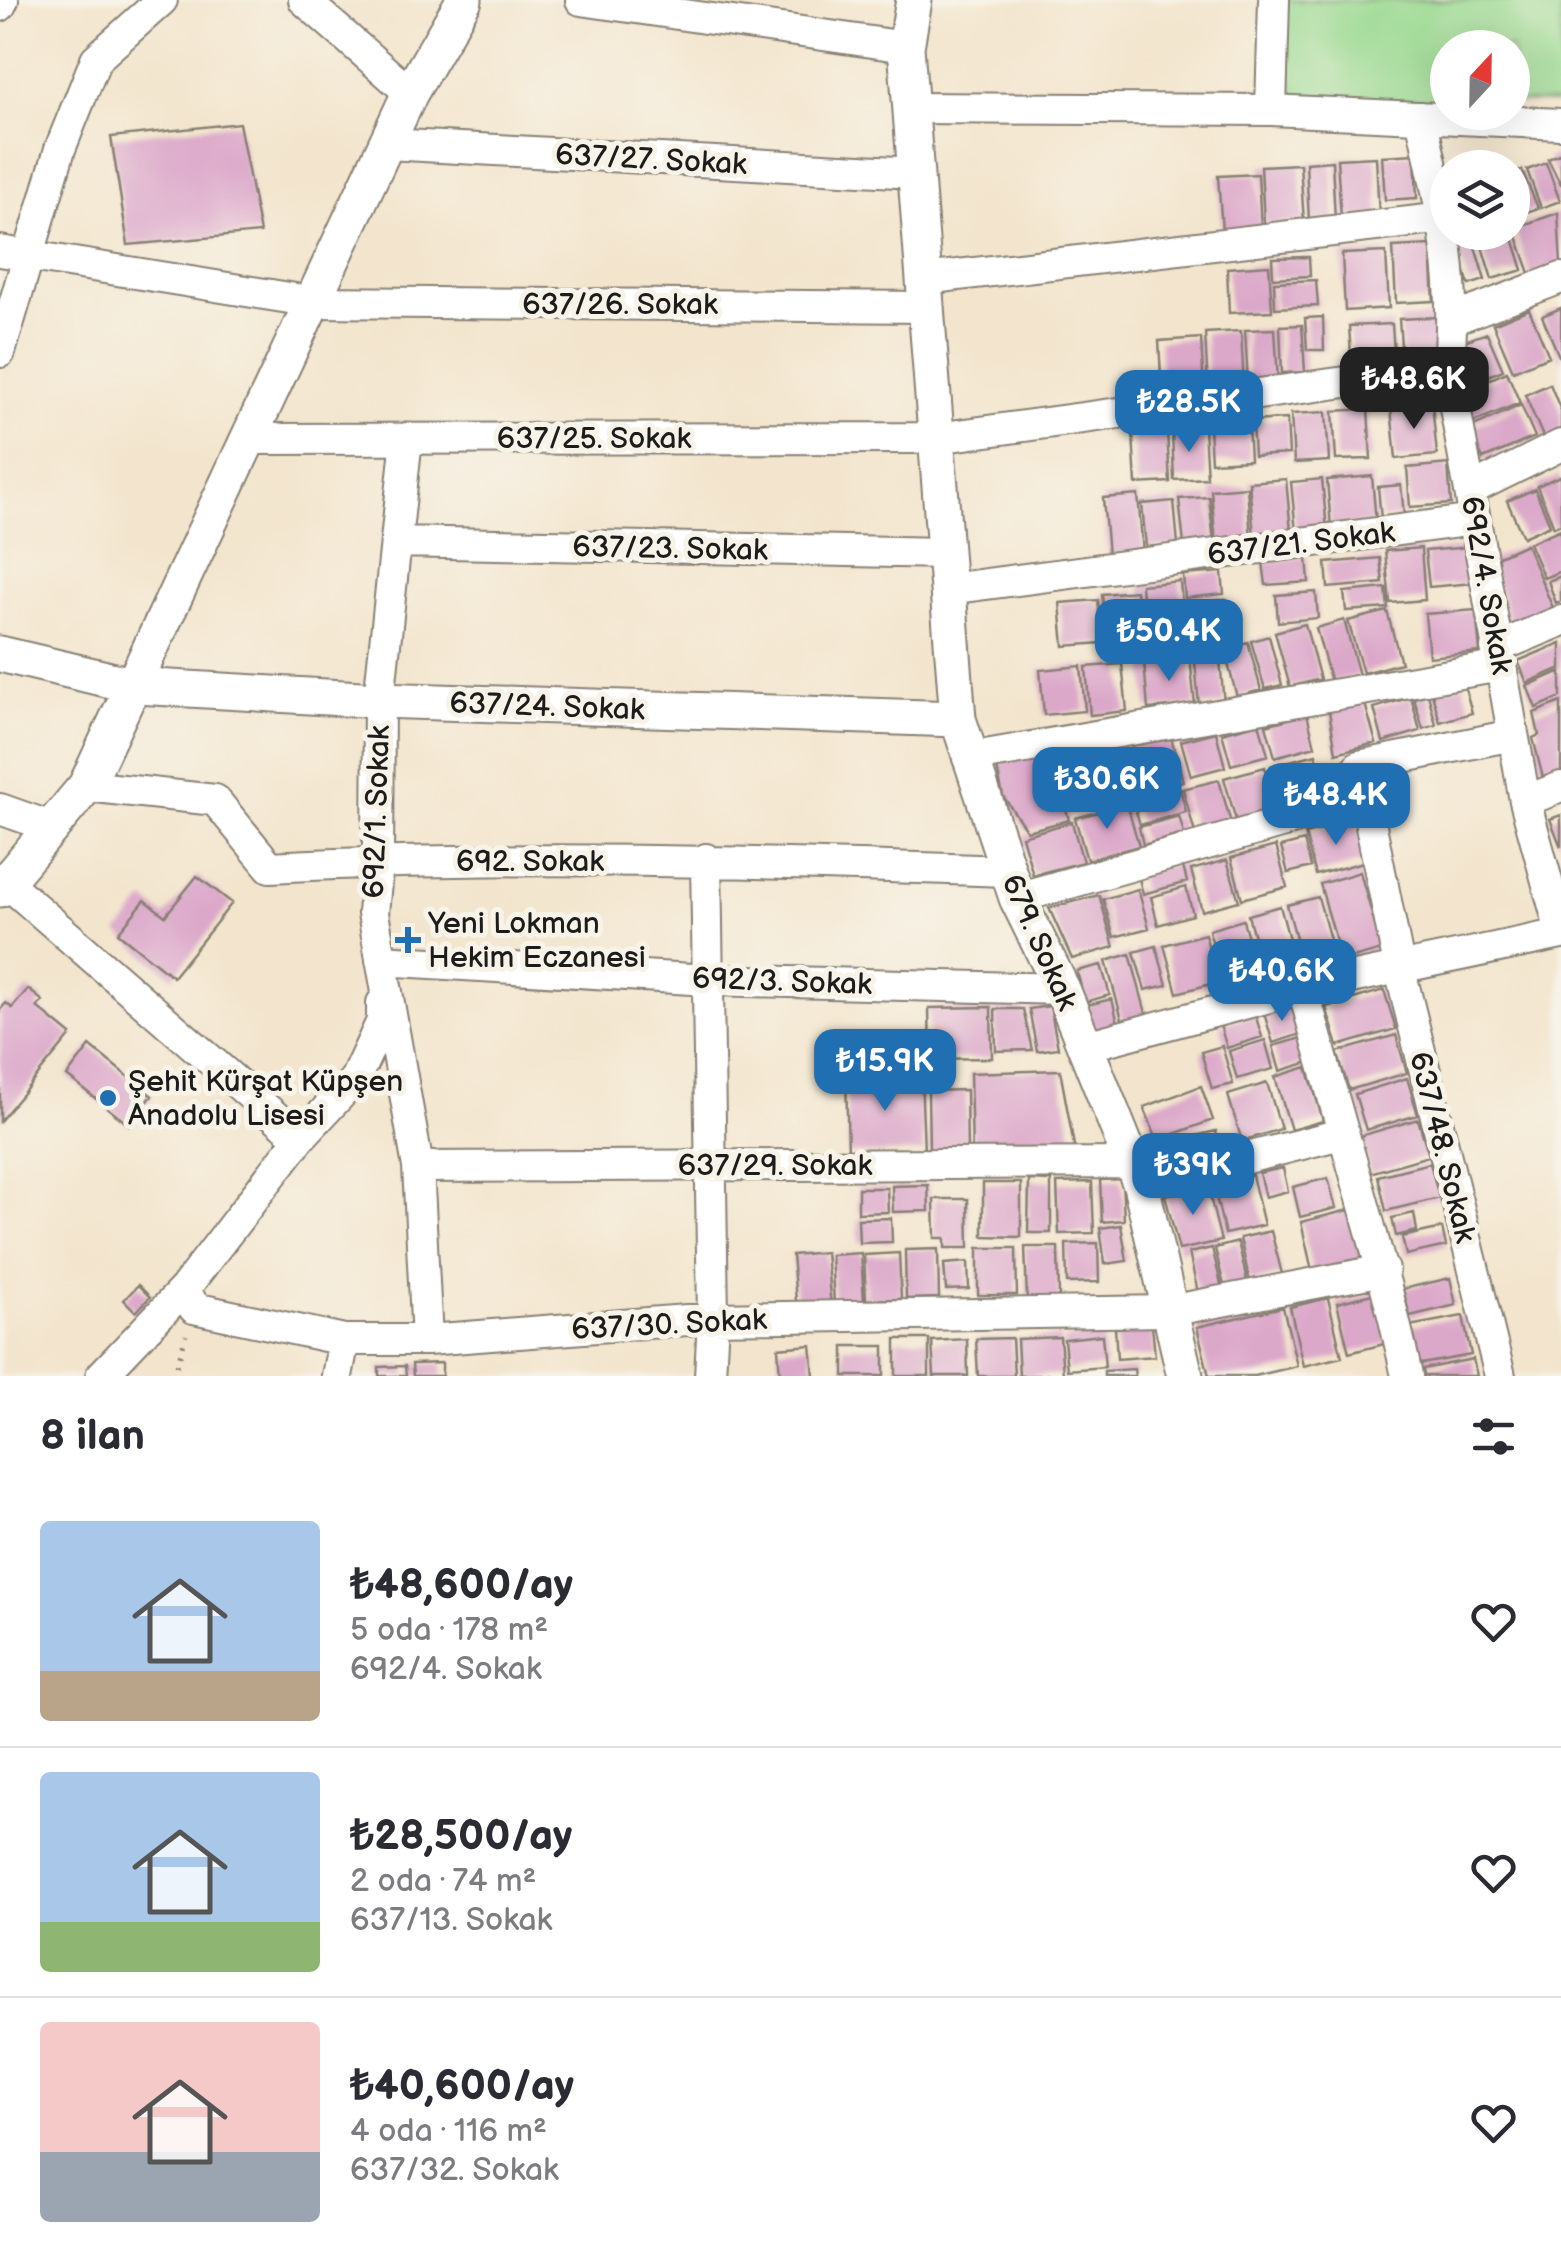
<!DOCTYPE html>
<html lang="tr">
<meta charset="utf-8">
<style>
:root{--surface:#fff;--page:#f7f7f7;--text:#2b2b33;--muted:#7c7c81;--line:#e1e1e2;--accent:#1f6fb2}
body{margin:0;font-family:"Balsamiq Sans",sans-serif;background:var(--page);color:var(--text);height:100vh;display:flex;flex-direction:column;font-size:38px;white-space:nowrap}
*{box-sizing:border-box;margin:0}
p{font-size:32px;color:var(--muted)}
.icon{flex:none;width:55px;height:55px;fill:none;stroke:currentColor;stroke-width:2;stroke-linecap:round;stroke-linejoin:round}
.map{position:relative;height:1376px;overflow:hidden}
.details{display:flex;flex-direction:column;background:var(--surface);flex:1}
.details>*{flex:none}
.needle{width:65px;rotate:22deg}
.fabs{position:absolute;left:1430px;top:30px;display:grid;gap:20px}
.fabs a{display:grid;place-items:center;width:100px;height:100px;border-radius:50%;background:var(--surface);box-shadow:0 10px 40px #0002;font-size:50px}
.price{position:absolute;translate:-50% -85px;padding:0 22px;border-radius:20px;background:var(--accent);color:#fff;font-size:32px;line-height:65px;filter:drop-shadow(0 2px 5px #0008)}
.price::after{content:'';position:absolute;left:50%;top:60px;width:30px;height:22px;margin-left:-15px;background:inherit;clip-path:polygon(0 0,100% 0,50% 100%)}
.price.selected{background:#222;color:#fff}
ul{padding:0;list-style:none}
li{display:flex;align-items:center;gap:30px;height:250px;padding:0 40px}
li+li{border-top:2px solid var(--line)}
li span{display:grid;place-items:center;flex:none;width:280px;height:200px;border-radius:10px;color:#555}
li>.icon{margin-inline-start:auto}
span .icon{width:120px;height:120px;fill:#fffc;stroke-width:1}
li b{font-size:42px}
h2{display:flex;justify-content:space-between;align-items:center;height:120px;padding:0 40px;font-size:42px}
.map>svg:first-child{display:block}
</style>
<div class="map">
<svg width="1561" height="1376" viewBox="0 0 1561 1376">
<rect width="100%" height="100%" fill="#f7f3e8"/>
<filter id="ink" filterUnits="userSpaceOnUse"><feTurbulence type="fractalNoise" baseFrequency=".01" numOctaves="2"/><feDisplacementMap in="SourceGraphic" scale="20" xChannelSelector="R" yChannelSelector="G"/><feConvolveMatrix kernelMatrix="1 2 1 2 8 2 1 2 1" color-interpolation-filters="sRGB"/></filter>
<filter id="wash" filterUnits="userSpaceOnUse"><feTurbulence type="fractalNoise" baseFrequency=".0048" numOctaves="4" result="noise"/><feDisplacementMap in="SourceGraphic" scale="40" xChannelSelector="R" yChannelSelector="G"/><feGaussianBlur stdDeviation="2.25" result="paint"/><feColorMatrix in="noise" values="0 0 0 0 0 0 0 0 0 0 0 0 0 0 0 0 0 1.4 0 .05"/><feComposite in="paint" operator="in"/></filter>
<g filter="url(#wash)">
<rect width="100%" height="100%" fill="#f3e5cd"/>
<path fill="#97d88e" stroke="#5a7a55" stroke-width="2.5" d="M1284,0H1561V103L1513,102L1512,48H1448L1447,101L1284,99Z"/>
<g id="blocks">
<path fill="#dca8ca" d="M239,123L260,233L128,245L111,137Z
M1561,153V185L1548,159Z
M1415,154L1417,198L1385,200L1382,156Z
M1376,157L1379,216L1341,218L1337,159Z
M1332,161L1335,220L1309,221L1306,163Z
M1546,163L1560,201L1541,208L1527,170Z
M1300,164L1304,222L1264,224L1261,166Z
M1522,170L1538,208L1519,215L1512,199V174Z
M1258,174L1261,228L1222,231L1218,176Z
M1558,213L1561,265L1531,276L1514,228Z
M1503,232H1511L1523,270L1492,279L1480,240Z
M1472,237L1485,280L1469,285L1455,242Z
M1431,245L1434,301L1396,303L1393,247Z
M1386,252L1389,308L1345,311L1342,254Z
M1309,257L1310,276L1273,278L1272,258Z
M1269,265L1272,311L1229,313L1227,268Z
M1316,280L1318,306L1275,308L1274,282Z
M1561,308V361L1542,316Z
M1529,309L1549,356L1513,371L1493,324Z
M1323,317L1324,350H1307L1305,318Z
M1438,317L1440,358L1402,359L1399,319Z
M1392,324L1395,368L1352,370L1349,326Z
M1302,325L1305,372L1282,373L1280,326Z
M1275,329L1278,381L1248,383L1245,330Z
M1241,331L1244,387L1208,388L1205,333Z
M1487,333L1503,370L1466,385L1453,353L1467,340Z
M1201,338L1204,391L1162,394L1159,341Z
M1507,372L1520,403L1471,423L1458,393Z
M1550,384L1561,411V431L1544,439L1525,395Z
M1432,404L1437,455L1396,459L1391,408Z
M1521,405L1535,437L1483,459L1469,428Z
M1368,409L1371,459L1336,460L1333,411Z
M1326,412L1329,461L1294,463L1291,414Z
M1287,419L1289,454L1254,456L1252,421Z
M1248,424L1250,460L1211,462L1209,426Z
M1204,429L1207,478L1174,480L1172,431Z
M1167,432L1170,482L1136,484L1133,434Z
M1448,464L1451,504L1410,507L1407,468Z
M1372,476L1376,523L1331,527L1327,480Z
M1560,476L1561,524L1554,527L1537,486Z
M1286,479L1291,532L1254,536L1249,482Z
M1322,479L1327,529L1296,532L1291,482Z
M1401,485L1404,516L1381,519L1378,487Z
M1247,487L1251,539L1216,543L1211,490Z
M1535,489L1550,525L1523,537L1507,501Z
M1138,495L1143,552L1108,555L1103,498Z
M1209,497L1214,542L1184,545L1179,499Z
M1174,501L1178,545L1146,547L1142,504Z
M1561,529V571L1544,578L1529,543Z
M1526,544L1553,608L1511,627L1490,560Z
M1469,547L1473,583L1429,587L1425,551Z
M1421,548L1425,600L1390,603L1385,551Z
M1307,557L1309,582L1266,585L1263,562Z
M1380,558L1383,583L1328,588L1326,563Z
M1222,572L1224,594L1185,598L1183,575Z
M1561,576V601L1556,603L1548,581Z
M1180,581L1184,630L1145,634L1141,585Z
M1386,588L1388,608L1346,611L1344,592Z
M1136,591L1141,635L1106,638L1102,594Z
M1316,592L1318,618L1278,622L1276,595Z
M1226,599L1229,628L1190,632L1187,603Z
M1098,600L1102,643L1064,646L1060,603Z
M1476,610L1480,652L1429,657L1425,614Z
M1387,611L1401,663L1363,673L1348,621Z
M1344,620L1359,675L1331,682L1316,628Z
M1305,624L1320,679L1290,687L1275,632Z
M1269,636L1282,685L1265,689L1251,641Z
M1248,642L1261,690L1237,697L1224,649Z
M1561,643V668L1527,683L1518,661Z
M1219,649L1224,704L1199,706L1194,651Z
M1190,658L1195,705L1148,709L1144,662Z
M1122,664L1127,711L1090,715L1086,667Z
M1081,666L1085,711L1044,715L1040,670Z
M1561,671V697L1536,708L1527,686Z
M1464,684L1472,713L1440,722L1432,693Z
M1428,694L1436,725L1423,729L1414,698Z
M1411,697L1420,731L1383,742L1374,708Z
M1364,700L1376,743L1336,753L1329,711Z
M1561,702V775L1544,782L1533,738L1539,735L1534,713Z
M1307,714L1315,746L1275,757L1266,725Z
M1259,723L1268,755L1231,765L1222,733Z
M1169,730L1183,781L1145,792L1131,741Z
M1216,732L1225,767L1191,776L1181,741Z
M1095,741L1111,797L1075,807L1059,751Z
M1049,749L1069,820L1027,831L1003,796L996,763Z
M1316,754L1325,790L1280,802L1271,766Z
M1265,767L1278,813L1237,824L1224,778Z
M1219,780L1232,827L1196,837L1183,789Z
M1180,788L1186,812L1140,825L1133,801Z
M1127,805L1139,846L1087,860L1075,818Z
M1561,815V847L1550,819Z
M1179,816L1184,834L1143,845L1139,827Z
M1356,820L1367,861L1316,875L1305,834Z
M1072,822L1083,862L1033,875L1022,836Z
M1304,841L1311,867L1288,873L1281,847Z
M1276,846L1287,887L1242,899L1231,858Z
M1227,860L1239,901L1202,911L1191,870Z
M1182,863L1187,882L1143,894L1138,875Z
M1360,872L1382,950L1342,961L1320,884Z
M197,876L232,903L173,977L118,933L145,900L165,916Z
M1186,887L1193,915L1158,925L1151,897Z
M1138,889L1149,928L1114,937L1103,899Z
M1099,895L1114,947L1072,959L1049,908Z
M1318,897L1336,961L1305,970L1287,905Z
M1280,906L1298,972L1266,980L1248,915Z
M1243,920L1259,976L1224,985L1209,930Z
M1205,934L1218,982L1177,993L1164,945Z
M1156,946L1167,985L1145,990L1134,952Z
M1130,954L1147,1017L1123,1023L1106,961Z
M1101,965L1110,995L1085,1002L1077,971Z
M28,989L43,1001L37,1007L71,1035L0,1121V1010L6,1003L12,1008Z
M1384,990L1396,1029L1338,1046L1326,1007Z
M1112,999L1119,1027L1095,1033L1087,1005Z
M1292,1005L1301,1034L1273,1043L1264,1013Z
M1050,1006L1058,1048L1037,1051L1029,1009Z
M991,1007L992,1058L930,1059L929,1008Z
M995,1009H1023L1032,1050L996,1051Z
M1255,1014L1262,1037L1227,1048L1220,1025Z
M1396,1035L1407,1073L1349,1090L1337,1052Z
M1305,1037L1313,1061L1280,1071L1273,1046Z
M1265,1040L1273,1069L1237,1079L1229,1051Z
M90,1046L152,1096L129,1125L67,1076Z
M1222,1046L1233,1084L1212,1089L1201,1052Z
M1307,1067L1323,1121L1291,1130L1275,1077Z
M1060,1070L1075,1151L972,1153L970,1073Z
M921,1073L924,1152L848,1154L846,1075Z
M1407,1078L1418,1115L1366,1130L1355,1094Z
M1267,1083L1281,1129L1242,1141L1228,1095Z
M1201,1086L1213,1120L1157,1140L1144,1107Z
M966,1090L967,1151L929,1152L928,1091Z
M1418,1119L1429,1156L1370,1173L1360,1136Z
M1216,1131L1221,1153L1166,1165L1160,1144Z
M1430,1163L1439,1198L1386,1211L1378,1176Z
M1283,1168L1288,1191L1265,1197L1259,1173Z
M1252,1175L1264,1225L1225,1234L1213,1184Z
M1328,1178L1336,1208L1300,1217L1293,1187Z
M1122,1179L1124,1220L1102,1222L1100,1180Z
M1029,1180L1051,1181V1233H1028Z
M1092,1182L1094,1233L1059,1234L1057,1183Z
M983,1183H1021V1237L983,1236Z
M928,1185L929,1211L893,1212L892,1186Z
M1207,1185L1221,1241L1179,1250L1165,1195Z
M858,1188H887L888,1212L858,1213Z
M934,1199H968L969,1248H945V1238H935Z
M1353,1209L1366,1263L1313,1275L1301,1222Z
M1414,1213L1417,1231L1396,1236L1392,1218Z
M891,1218L892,1242L859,1243L858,1219Z
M1121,1225L1127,1261L1105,1264L1100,1228Z
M1442,1228L1446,1246L1406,1255L1402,1237Z
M1271,1231L1282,1274L1250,1282L1240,1238Z
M1238,1242L1248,1285L1225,1290L1215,1248Z
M1098,1243L1099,1282L1067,1283L1066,1244Z
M1025,1247H1058L1059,1299L1027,1300Z
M978,1248H1016L1017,1295H978Z
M1212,1248L1223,1292L1199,1297L1189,1253Z
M938,1249L939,1298L906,1299L905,1250Z
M826,1252L831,1308L797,1312L792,1255Z
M861,1253L864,1302L834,1303L831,1255Z
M899,1253L901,1299L866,1300L864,1255Z
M968,1262L969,1289L946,1290L944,1264Z
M1450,1278L1456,1305L1410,1316L1403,1289Z
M138,1285L150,1297L136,1312L124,1300Z
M1376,1293L1388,1343L1349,1353L1337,1303Z
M1328,1298L1342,1357L1303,1366L1290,1307Z
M1283,1307L1297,1366L1255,1376H1209L1197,1327Z
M1463,1316L1471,1355L1416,1365L1409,1326Z
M1152,1325L1155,1356L1117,1359L1115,1328Z
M1102,1335L1105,1367L1067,1370L1064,1339Z
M1060,1337L1063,1374L1019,1376L1017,1339Z
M1012,1338L1014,1376H978L976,1339Z
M896,1339H929V1376H896Z
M967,1339L968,1376H934L932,1341Z
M811,1345L814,1376H780L778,1348Z
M844,1346H884V1376H844Z
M1473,1359L1477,1376H1424L1423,1369Z
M442,1363V1376H413L412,1364Z
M405,1366L406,1376H379V1367Z
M1134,1369L1135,1376H1104V1371Z"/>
</g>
</g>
<g filter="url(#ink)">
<use href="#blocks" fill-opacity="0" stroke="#888074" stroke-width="2.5"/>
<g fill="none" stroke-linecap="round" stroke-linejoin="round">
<g stroke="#888074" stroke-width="34">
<path id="minor" d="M304,0L410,93
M581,0L906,47
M0,6L3,0
M910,108L1271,110L1561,124
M1271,110L1274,0
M1421,117C1440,201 1459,282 1448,368L1525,801L1561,932
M387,144L915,173
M0,251L314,302L926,307
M924,279L1444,218
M1454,319L1561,278
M0,352L60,149L96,59L162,0
M407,438L379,700L378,862L373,913L418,1167L427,1340
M251,439L936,438L1448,368
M1470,490L1561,445
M396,542L945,553
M948,589L1475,520
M1496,648L1561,621
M968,758L1501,666
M86,786L215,800L270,867C516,854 761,862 1007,871
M1525,801L1561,787
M0,809L51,827
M706,859L713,1318L710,1376
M6,882L300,1138
M1017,898L1365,799
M381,960L708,980L1062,989
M1303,988C1337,1118 1379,1245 1407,1376
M1086,1046L1303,988L1561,934
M418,1167L1132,1163
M1141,1185L1341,1134
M185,1288L194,1308L344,1340H427L713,1318L1169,1311L1384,1270
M101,1376L185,1288L300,1138L355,1079L382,1021V1003
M337,1376L344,1340
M1500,1376L1399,966L1359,766L1513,735"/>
</g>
<g stroke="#888074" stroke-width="39">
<path id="tertiary" d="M914,0L906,47L958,719L1017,898L1062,989L1141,1185L1185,1376
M0,654L136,686L379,700L958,719
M0,889L86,786L410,93L464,0"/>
</g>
<path stroke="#888074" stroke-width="5" stroke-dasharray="2.5 8" stroke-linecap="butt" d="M174,1376L186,1335"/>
<use href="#minor" stroke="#fff" stroke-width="30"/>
<use href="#tertiary" stroke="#fff" stroke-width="35"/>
</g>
</g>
<g fill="#1f6fb2" stroke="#f7f3e8" stroke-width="4">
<path d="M403 925h10v10h10v10h-10v10h-10v-10h-10v-10h10z"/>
<circle cx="108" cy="1098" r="10"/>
</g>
<g text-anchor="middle" stroke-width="10" stroke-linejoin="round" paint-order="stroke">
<g font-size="30" fill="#1c1c1c" stroke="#f7f3e8">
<text transform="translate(651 159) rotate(3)" y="10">637/27. Sokak</text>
<text x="620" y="314">637/26. Sokak</text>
<text x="594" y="448">637/25. Sokak</text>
<text transform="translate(1301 543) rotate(-7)" y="10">637/21. Sokak</text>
<text transform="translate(670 548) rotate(1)" y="10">637/23. Sokak</text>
<text transform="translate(1487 585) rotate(80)" y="10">692/4. Sokak</text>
<text transform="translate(547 706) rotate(2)" y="10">637/24. Sokak</text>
<text transform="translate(376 812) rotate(-88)" y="10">692/1. Sokak</text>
<text x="530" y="871">692. Sokak</text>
<text transform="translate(1040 942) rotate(66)" y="10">679. Sokak</text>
<text transform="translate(782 981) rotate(2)" y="10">692/3. Sokak</text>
<text transform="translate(1443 1147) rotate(76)" y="10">637/48. Sokak</text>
<text x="775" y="1175">637/29. Sokak</text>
<text transform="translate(669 1324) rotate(-3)" y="10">637/30. Sokak</text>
</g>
<g font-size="30" fill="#1c1c1c" stroke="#f7f3e8" text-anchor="start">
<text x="428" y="933">Yeni Lokman<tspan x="428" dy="34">Hekim Eczanesi</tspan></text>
<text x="128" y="1091">Şehit Kürşat Küpşen<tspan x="128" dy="34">Anadolu Lisesi</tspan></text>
</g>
</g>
</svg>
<div class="fabs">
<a><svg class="needle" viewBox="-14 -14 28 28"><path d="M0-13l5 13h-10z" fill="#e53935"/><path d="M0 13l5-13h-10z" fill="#7c7c81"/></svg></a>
<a><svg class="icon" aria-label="layers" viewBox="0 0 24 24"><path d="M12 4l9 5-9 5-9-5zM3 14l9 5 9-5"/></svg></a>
</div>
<b class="price selected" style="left:1414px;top:432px">₺48.6K</b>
<b class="price" style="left:1189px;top:455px">₺28.5K</b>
<b class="price" style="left:1169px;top:684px">₺50.4K</b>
<b class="price" style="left:1107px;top:832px">₺30.6K</b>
<b class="price" style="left:1336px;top:848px">₺48.4K</b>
<b class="price" style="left:1282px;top:1024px">₺40.6K</b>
<b class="price" style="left:885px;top:1114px">₺15.9K</b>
<b class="price" style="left:1193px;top:1218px">₺39K</b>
</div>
<section class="details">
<h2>8 ilan<svg class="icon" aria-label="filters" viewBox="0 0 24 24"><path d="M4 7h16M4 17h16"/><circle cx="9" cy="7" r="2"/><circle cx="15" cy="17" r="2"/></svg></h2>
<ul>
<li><span style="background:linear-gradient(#a9c7e8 75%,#b9a48a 0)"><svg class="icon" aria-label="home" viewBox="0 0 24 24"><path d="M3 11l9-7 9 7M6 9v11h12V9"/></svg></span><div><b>₺48,600/ay</b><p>5 oda · 178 m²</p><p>692/4. Sokak</p></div><svg class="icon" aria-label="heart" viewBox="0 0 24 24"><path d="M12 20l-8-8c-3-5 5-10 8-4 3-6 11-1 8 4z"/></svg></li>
<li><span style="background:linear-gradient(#a9c7e8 75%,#8fb573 0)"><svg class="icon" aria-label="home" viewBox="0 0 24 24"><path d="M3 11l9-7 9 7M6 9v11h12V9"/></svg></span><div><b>₺28,500/ay</b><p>2 oda · 74 m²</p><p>637/13. Sokak</p></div><svg class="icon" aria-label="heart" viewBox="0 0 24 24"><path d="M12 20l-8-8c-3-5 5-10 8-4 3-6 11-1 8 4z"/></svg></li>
<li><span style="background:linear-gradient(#f6c9c9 65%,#9aa5b1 0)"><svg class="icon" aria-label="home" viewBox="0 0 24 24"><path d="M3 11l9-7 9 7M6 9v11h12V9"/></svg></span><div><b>₺40,600/ay</b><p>4 oda · 116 m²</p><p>637/32. Sokak</p></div><svg class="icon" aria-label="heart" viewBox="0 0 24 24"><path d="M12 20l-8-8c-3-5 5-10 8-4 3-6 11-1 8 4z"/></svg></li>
</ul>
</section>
